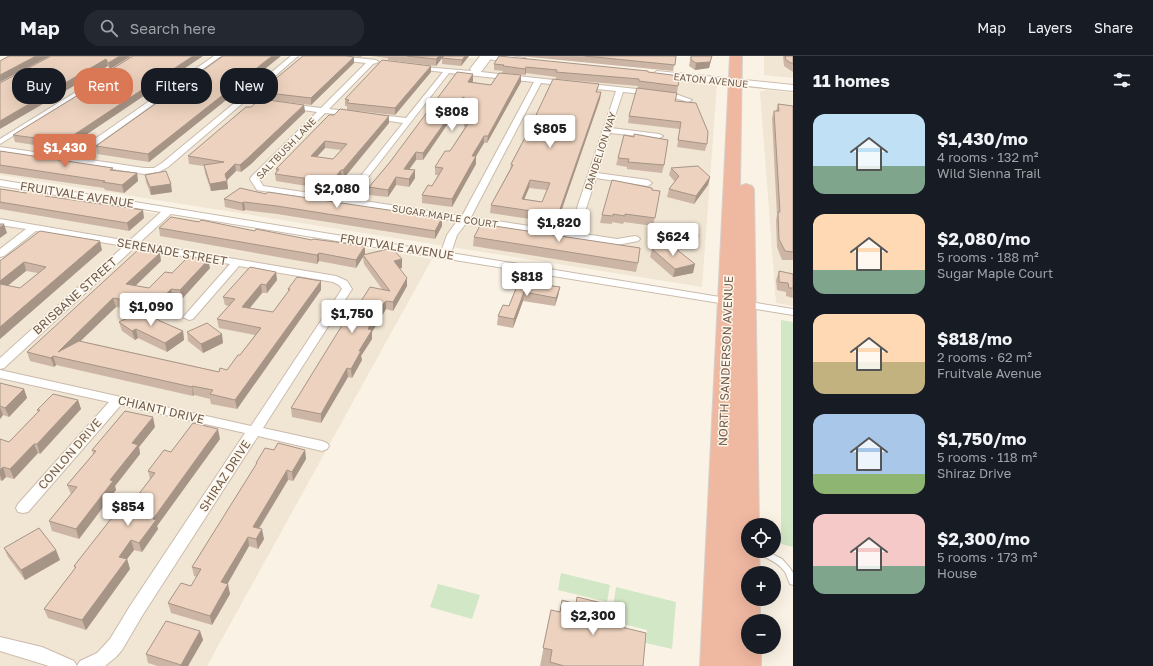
<!DOCTYPE html>
<meta charset="utf-8">
<style>
:root{--surface:#171b24;--page:#242831;--text:#f1f3f6;--muted:#9ea1a6;--line:#363941;--accent:#da7754}
body{margin:0;font-family:"Golos Text",sans-serif;background:var(--page);color:var(--text);height:100vh;display:flex;flex-direction:column;font-size:15px;white-space:nowrap}
*{box-sizing:border-box;margin:0}
p{font-size:13px;color:var(--muted)}
.icon{flex:none;width:22px;height:22px;fill:none;stroke:currentColor;stroke-width:2;stroke-linecap:round;stroke-linejoin:round}
.map{position:relative;flex:1;overflow:hidden}
.drawer{display:flex;flex-direction:column;background:var(--surface);width:360px}
.drawer>*{flex:none}
.banner{position:absolute;left:12px;top:12px;width:380px;height:36px;display:flex;gap:8px}
.fabs{position:absolute;left:741px;top:462px;display:grid;gap:8px}
.fabs a{display:grid;place-items:center;width:40px;height:40px;border-radius:50%;background:var(--surface);box-shadow:0 4px 16px #0002;font-size:20px}
.price{position:absolute;translate:-50% -34px;padding:0 9px;border-radius:4px;background:#fff;color:#222;font-size:13px;line-height:26px;filter:drop-shadow(0 1px 2px #0008)}
.price::after{content:'';position:absolute;left:50%;top:24px;width:12px;height:9px;margin-left:-6px;background:inherit;clip-path:polygon(0 0,100% 0,50% 100%)}
.price.active{background:var(--accent);color:#fff}
ul{padding:0;list-style:none}
li{display:flex;align-items:center;gap:12px;height:100px;padding:0 20px}
li span{display:grid;place-items:center;flex:none;width:112px;height:80px;border-radius:12px;color:#555}
li>.icon{margin-inline-start:auto}
span .icon{width:48px;height:48px;fill:#fffc;stroke-width:1}
li b{font-size:17px}
h2{display:flex;justify-content:space-between;align-items:center;height:48px;padding:0 20px;font-size:17px}
.chip{padding:0 14px;border-radius:16px;background:var(--surface);box-shadow:0 4px 16px #0002;font-size:14px;line-height:36px}
.chip.active{background:var(--accent);color:#fff}
header{display:flex;align-items:center;gap:24px;box-sizing:border-box;height:56px;padding:0 20px;background:var(--surface);border-bottom:1px solid var(--line)}
header strong{font-size:19px}
nav{display:flex;gap:22px;margin-inline-start:auto;font-size:14px}
.search{width:280px;height:36px;background:var(--page);display:flex;align-items:center;gap:10px;box-sizing:border-box;padding:0 14px;border-radius:16px;color:var(--muted);font-size:15px}
main{display:flex;flex:1;min-height:0}
.map>svg:first-child{display:block}
</style>
<header>
<strong>Map</strong>
<div class="search"><svg class="icon" aria-label="search" viewBox="0 0 24 24"><circle cx="10" cy="10" r="6"/><path d="M15 15l6 6"/></svg>Search here</div>
<nav><a>Map</a><a>Layers</a><a>Share</a></nav>
</header>
<main>
<div class="map">
<svg width="793" height="610" viewBox="0 0 793 610">
<rect width="100%" height="100%" fill="#faf3e5"/>
<path fill="#f1e5d4" d="M15,0H450L717,28L702,231L0,119V8Z
M764,0H793V22L764,19Z
M766,34L793,37V250L776,247L760,36Z
M0,132L432,203L207,610H0Z"/>
<path fill="#d1e7c5" d="M781,264L793,266V491L781,488Z
M561,517L610,529L607,546L558,534Z
M438,528L480,539L472,563L430,551Z
M616,531L676,546L672,593L646,587L647,574L611,565Z"/>
<g fill="none" stroke-linecap="round" stroke-linejoin="round">
<g stroke="#cbbbac" stroke-width="2">
<path id="lane" d="M753,495H766L782,503L790,512L793,517V529L790,528C788,524 787,520 785,516C778,506 766,501 754,497Z"/>
</g>
<g stroke="#cbbbac" stroke-width="2">
<path id="street" d="M134,0H142L0,88V83Z
M214,0H221L78,102L144,112H154L162,107L291,0H298L249,43L321,52L366,7L320,2L317,0H339L376,4L379,6L373,8L329,53L356,56V60L325,57L259,123L263,130L343,142L403,67L370,62V58L406,62L443,16L414,13L412,12V10L471,15L470,13L480,0H487L490,4L481,16L673,37L692,44L688,46L672,41L623,36L611,72L659,78L663,80L659,82L610,77L597,117L648,124L652,127L648,130L596,122L578,177L617,183L635,180L638,181L640,183L638,185L617,189L467,166L457,179L451,197L793,253V259L171,158L139,187L336,220L347,225L352,233L263,372L322,385L327,387L329,390L327,393L322,395L258,380L142,560L122,594L116,601L105,610H77L80,605L97,597L110,583L130,550L245,377L121,349L28,456L23,457L18,456L16,452L18,448L109,346L0,322V314L251,370L342,233L339,229L333,226L239,210L193,263L189,264L183,261L185,259L230,208L134,192L4,312L0,313V302L124,190L36,175L4,200L0,201V193L26,173L0,169V163L129,185L161,156L0,130V124L441,196L447,179L457,165L257,134L250,123L251,121L317,56L244,46L168,111L159,116L144,118L0,95V91L69,101ZM449,17L534,26L462,160L351,143ZM541,27L616,35L569,176L471,161Z
M0,581L42,591L74,605L77,610H49L0,595Z"/>
</g>
<g stroke="#cfbdad" stroke-width="2">
<path id="secondary" d="M481,0H511L525,2L527,4L522,7L486,3Z
M657,15L793,29V35L654,20L652,18Z"/>
</g>
<g stroke="#d7d1cd" stroke-width="2">
<path id="highway" d="M730,0H742L740,130L746,128L752,130L754,133L759,469H748V495H759L760,517H748V543H760V565H748V591H761V610H700Z"/>
</g>
<use href="#lane" fill="#fff" fill-rule="evenodd"/>
<use href="#street" fill="#fff" fill-rule="evenodd"/>
<use href="#secondary" fill="#fff" fill-rule="evenodd"/>
<use href="#highway" fill="#efb8a1" fill-rule="evenodd"/>
</g>
<path fill="#ccb5a4" fill-rule="evenodd" d="M51,0H131L110,13L108,10Z
M133,0L71,89H66L60,93L15,86L13,79L113,18L112,13Z
M351,0H362L361,1Z
M371,0H443V1L469,0L461,10L442,8V2L436,10L388,4V2Z
M519,0H676L673,15Z
M691,0L711,5L709,12L695,14L689,10Z
M783,0H793V16L784,10Z
M354,7L311,49L268,44V42L263,41L262,34Z
M494,8L648,16L678,30L677,37L638,32V30L556,23V21L526,17L525,19L502,17L503,15L494,14Z
M431,16L395,59L347,54V50H345V43Z
M473,18V25L472,26L491,29L521,19V26L487,87H484L476,100V108L452,151L422,147V139L432,130L438,119H435V111L450,95L465,71H464V64L471,53L462,47L423,104H416L409,114H415V122L409,131L396,129L388,141L369,139V131L390,106Z
M257,19L149,106L97,98L96,90Z
M599,28L597,36H601L600,43L557,167L490,157L491,149L510,113L511,108L535,62L536,59ZM529,132L547,134L542,146L524,143Z
M675,45L707,88L705,95L677,91L680,73L628,67L629,60Z
M778,48L793,52V204H782L777,191L776,164L777,159L772,62L774,55H776Z
M304,49L305,56L251,108L241,116L236,115L227,124L228,133L211,135L205,117L204,110L189,108L188,100L251,51Z
M334,59L389,60V67L344,122H342L331,134L276,125L275,118L276,116V113ZM325,92L341,94L333,103L317,101Z
M624,79L664,109L662,117L627,113V111L616,109L618,102Z
M0,95L113,112V114L137,117L138,125L124,137L105,134L104,132L0,117Z
M671,112L710,121L708,129L694,148L667,141L669,133L675,126L669,119Z
M145,119L172,136L151,139L146,126Z
M0,133L49,141L144,162L129,175L0,153Z
M652,134L660,135L653,170L624,166L623,168L612,166V168L600,167L602,159Z
M266,138L442,162V170L435,183L277,158L245,154L243,155L225,151L224,143Z
M664,169L699,180L697,188L668,189L662,177Z
M159,172L402,203V212H400L407,230L393,255L386,253L383,258L372,276V283L361,300L362,304L352,322L348,321L321,367L292,361L291,352L358,250L382,233L364,208L363,201L356,212L319,205L317,208L160,180Z
M474,181L638,207L636,216L473,190Z
M652,193L693,217L673,221L650,201Z
M102,194L0,283V205ZM26,215L38,217L20,232L7,230Z
M161,205L135,230L149,232L172,217L210,212L182,243L173,241L157,259L148,257L160,265L183,275L184,284L167,296L138,282L135,284L122,275L119,266L141,255L116,251L80,285L219,316L227,314L240,299L255,279L219,272L217,263L229,250L225,249L223,241L276,216L277,224L267,237H262L250,252L273,256L288,236V233L321,234L237,353L211,348L210,343L194,339L193,340L56,309L54,311L30,305L27,296Z
M779,215L793,218V242L786,240V236L777,234L776,224Z
M519,225L560,231L558,240L555,250L523,245L513,272L497,269L498,260L509,250Z
M187,276L223,287L203,297L188,285Z
M0,327L24,333L27,342L9,361L3,359L0,363Z
M78,344L81,353L40,398L38,397L14,423L6,421L2,425L1,424L0,425V383L9,386L38,356L37,354Z
M155,371L139,391L140,398L115,430L116,434L79,483L52,475L49,465L71,438L67,429L93,398L92,394Z
M220,383L157,470L158,473L142,496L134,494L127,503L130,513L86,574L48,562L44,553L75,513L74,510L125,456L150,423L148,415L171,396Z
M274,394H305L306,403L293,425L288,424L259,473L264,483L258,493L249,490L227,528L230,538L212,569L171,557L168,547L191,530L197,521L194,520L192,511L256,409V407Z
M4,492L60,504L25,524L8,501Z
M577,541L621,571L643,610H540L551,554L559,556L576,548Z
M200,575L203,584L188,610H158L148,607L146,598Z"/>
<path fill="#a69486" d="M36,0H50L0,26V19Z
M120,0H131L110,13L108,7Z
M193,0H203L71,89L69,82Z
M272,0H281L149,106L148,98Z
M439,0H443V1L436,10V3Z
M465,0H469L461,10L462,4Z
M712,0L709,12L695,14L696,7Z
M354,1V7L311,49V42Z
M106,3L108,10L0,73V65Z
M431,10V16L395,59V52Z
M526,11V17L525,19V13Z
M473,18V25L467,33L468,26Z
M521,19V26L487,87L488,80Z
M601,36L600,43L557,167L558,159Z
M463,41L462,47L423,104V97Z
M304,49L305,56L251,108L241,116L240,109Z
M389,60V67L344,122L343,114Z
M484,80V87L472,107V100Z
M64,81L66,89L60,93L58,85Z
M325,85V92L311,107V100Z
M416,96V104L404,120V113Z
M476,100V108L452,151V143Z
M235,108L236,115L226,125H227L228,133L211,135L210,128L225,118Z
M341,114L342,122L331,134V126Z
M415,114V122L409,131V123Z
M137,117L138,125L124,137L122,129Z
M396,121V129L388,141V134Z
M710,121L708,129L694,148L696,140Z
M530,124L529,132L521,151L522,143Z
M171,128L172,136L151,139L150,131Z
M244,146L245,154L243,155L242,147Z
M143,154L144,162L129,175L127,167Z
M442,162V170L435,183V175Z
M4,168L7,177L0,182V172Z
M100,185L102,194L0,283V271Z
M365,190V199H363V201L356,212V204Z
M160,197L161,205L128,237L126,228Z
M319,197V205L317,208V199Z
M402,203V212L394,214V205Z
M208,204L210,212L182,243L180,234Z
M24,206L26,215L0,236V225Z
M695,208L693,217L673,221L675,213Z
M276,216L277,224L267,237L266,229Z
M407,222V230L393,255V246Z
M321,225V234L237,353L235,344Z
M261,228L262,237L244,259L242,251Z
M560,231L558,240L555,250L556,242Z
M171,233L173,241L157,259L155,250Z
M524,236L523,245L513,272L514,263Z
M113,242L116,251L63,302L58,296Z
M386,245V253L383,258L372,276V283L361,300L362,304L352,322L351,313L368,273L382,249Z
M136,273L138,282L135,284L132,275Z
M183,275L184,284L167,296L165,287Z
M222,278L223,287L203,297L201,288Z
M53,300L56,309L54,311L51,302Z
M347,312L348,321L321,367V358Z
M192,330L194,339L193,340L192,331Z
M24,333L27,342L9,361L5,352Z
M78,344L81,353L40,398L37,388Z
M0,351L3,359L0,363Z
M153,361L155,371L139,391L140,398L115,430L116,434L79,483L76,473L132,387Z
M218,373L220,383L157,470L158,473L142,496L139,487L153,463Z
M34,388L38,397L14,423L10,413Z
M305,394L306,403L293,425L292,416Z
M3,411L6,421L2,425L0,419V414Z
M287,414L288,424L254,480L253,471Z
M262,473L264,483L258,493L256,483Z
M248,481L249,490L223,536L221,526Z
M131,484L134,494L127,503L130,513L86,574L82,564L119,501Z
M56,494L60,504L25,524L21,514Z
M228,528L230,538L212,569L210,560Z
M200,575L203,584L188,610H181V609Z"/>
<path fill="#edd3bf" stroke="#a69486" fill-rule="evenodd" d="M9,0H36L0,19V5Z
M51,0H120L108,7L106,3L0,65V27Z
M133,0H193L69,82L64,81L58,85L13,79L114,17L112,13Z
M223,0H272L148,98L96,90Z
M303,0H346L354,1L311,42L268,37L270,35L262,34Z
M407,0H439L436,3Z
M444,0H465L462,4L442,2Z
M499,0L648,15V16L680,20L678,30L639,25V23L556,16L557,14L526,11L525,13L503,10L504,9L494,8Z
M585,0H676L675,9Z
M691,0H712L710,6L696,7L691,4Z
M785,0H793V8L786,4Z
M382,4L431,10L395,52L347,47L349,44L345,43Z
M457,16L473,18L468,26L491,29L499,17L521,19L488,80H484L472,100H476L452,143L422,139L428,129L432,130L443,112L435,111L445,95H450L470,65L464,64L474,48L463,41L423,97L416,96L404,113L415,114L409,123L396,121L388,134L369,131L390,106Z
M553,23L599,28L596,36H601L558,159L491,149L513,109L511,108L537,59H536ZM530,124L550,127L542,146L522,143Z
M637,32L677,37L675,45L696,47L708,76L707,88L678,84L681,66L629,60Z
M261,43L304,49L250,100L240,109L235,108L225,118L227,125L210,128L204,109L224,106L188,100L246,51H251Z
M778,48L793,50V196L785,195L779,183L778,156H780L774,55H779Z
M340,53L389,60L343,114H341L331,126L275,118L279,113H276L324,64L329,59H334ZM325,85L347,88L333,103L311,100Z
M634,78L668,84L664,109L628,106L629,103L618,102L624,79L634,81Z
M0,95L113,112L110,114L137,117L122,129L103,126L105,125L0,109Z
M698,110L710,121L696,140L669,133L679,120L671,112Z
M166,115L171,128L150,131L145,119Z
M612,124L652,132V134L660,135L655,162L625,158V160L613,158V160L602,159Z
M240,132L266,138L268,136L442,162L435,175L277,150L244,146L242,147L224,143Z
M0,133H1L26,137L30,134L48,137L45,140L143,154L127,167L0,146Z
M171,161L199,166L201,164L255,175L256,173L312,184L313,183L365,190L356,204L319,197L317,199L159,172Z
M0,168H4L0,172Z
M481,168L640,192L638,207L474,181Z
M692,168L699,180H670L664,169Z
M40,175L100,185L0,271V228L20,232L46,211L24,206L0,225V205Z
M671,189L695,208L675,213L652,193Z
M392,192L402,203L394,205L407,222L393,246L386,245L382,249L368,273L372,274L359,295H361L351,313L347,312L321,358L291,352L354,250H358L370,231L390,235L363,199Z
M139,193L160,197L126,228L149,232L165,216L172,217L189,200L208,204L180,234L171,233L155,250L113,242L58,296L79,285L219,316L220,312L227,314L238,299H240L261,272L217,263L235,243L223,241L250,211L276,216L266,229L261,228L242,251L273,256L290,233H288L297,221L321,225L235,344L210,338L213,334L192,330V331L53,300L51,302L27,296Z
M779,215L793,218V232H789L788,227L779,226Z
M519,225L560,231L556,242L524,236L514,263L498,260L503,249L509,250Z
M144,254L160,265L183,275L165,287L136,273L132,275L119,266Z
M207,267L222,278L201,288L187,276Z
M0,327L24,333L5,352L0,350Z
M53,338L78,344L37,388H34L10,413L3,411L0,414V383L9,386L40,354H37Z
M125,355L153,361L132,387L138,389L110,424L113,425L76,473L49,465L77,431L67,429L96,395L92,394Z
M193,367L218,373L153,463L156,464L139,487L131,484L119,501L127,503L82,564L44,553L76,511L74,510L118,454L125,456L155,417L148,415L164,394L171,396Z
M278,387L305,394L292,416L287,414L253,471L262,473L256,483L248,481L221,526L228,528L210,560L168,547L181,527L191,530L201,513L192,511L257,407H256L265,392L274,394Z
M39,472L56,494L21,514L4,492Z
M577,541L623,552L621,571L646,577L643,610H564L550,606L552,594L543,592L551,554L560,556L562,544L576,548Z
M166,565L200,575L181,609L146,598Z"/>
<g text-anchor="middle" stroke-width="3" stroke-linejoin="round" paint-order="stroke">
<g font-size="10" fill="#715b4c" stroke="#fdf7eb">
<text transform="translate(711 24) rotate(6)" y="4">EATON AVENUE</text>
<text transform="translate(286 92) rotate(-46)" y="4">SALTBUSH LANE</text>
<text transform="translate(600 95) rotate(-72)" y="4">DANDELION WAY</text>
<text transform="translate(445 160) rotate(9)" y="4">SUGAR MAPLE COURT</text>
</g>
<g font-size="12" fill="#715b4c" stroke="#fdf7eb">
<text transform="translate(77 139) rotate(9)" y="4">FRUITVALE AVENUE</text>
<text transform="translate(397 191) rotate(9)" y="4">FRUITVALE AVENUE</text>
<text transform="translate(172 196) rotate(10)" y="4">SERENADE STREET</text>
<text transform="translate(75 240) rotate(-42)" y="4">BRISBANE STREET</text>
<text transform="translate(726 305) rotate(-88)" y="4">NORTH SANDERSON AVENUE</text>
<text transform="translate(161 354) rotate(13)" y="4">CHIANTI DRIVE</text>
<text transform="translate(70 398) rotate(-49)" y="4">CONLON DRIVE</text>
<text transform="translate(225 420) rotate(-57)" y="4">SHIRAZ DRIVE</text>
</g>
</g>
</svg>
<div class="fabs">
<a><svg class="icon" aria-label="locate" viewBox="0 0 24 24"><circle cx="12" cy="12" r="6"/><path d="M12 2v4M12 18v4M2 12h4M18 12h4"/></svg></a>
<a>+</a>
<a>−</a>
</div>
<b class="price" style="left:452px;top:76px">$808</b>
<b class="price" style="left:550px;top:93px">$805</b>
<b class="price active" style="left:65px;top:112px">$1,430</b>
<b class="price" style="left:337px;top:153px">$2,080</b>
<b class="price" style="left:559px;top:187px">$1,820</b>
<b class="price" style="left:673px;top:201px">$624</b>
<b class="price" style="left:527px;top:241px">$818</b>
<b class="price" style="left:151px;top:271px">$1,090</b>
<b class="price" style="left:352px;top:278px">$1,750</b>
<b class="price" style="left:128px;top:471px">$854</b>
<b class="price" style="left:593px;top:580px">$2,300</b>
<div class="banner">
<a class="chip">Buy</a>
<a class="chip active">Rent</a>
<a class="chip">Filters</a>
<a class="chip">New</a>
</div>
</div>
<section class="drawer">
<h2>11 homes<svg class="icon" aria-label="filters" viewBox="0 0 24 24"><path d="M4 7h16M4 17h16"/><circle cx="9" cy="7" r="2"/><circle cx="15" cy="17" r="2"/></svg></h2>
<ul>
<li><span style="background:linear-gradient(#bfe0f5 65%,#7fa58c 0)"><svg class="icon" aria-label="home" viewBox="0 0 24 24"><path d="M3 11l9-7 9 7M6 9v11h12V9"/></svg></span><div><b>$1,430/mo</b><p>4 rooms · 132 m²</p><p>Wild Sienna Trail</p></div></li>
<li><span style="background:linear-gradient(#ffd9b3 70%,#7fa58c 0)"><svg class="icon" aria-label="home" viewBox="0 0 24 24"><path d="M3 11l9-7 9 7M6 9v11h12V9"/></svg></span><div><b>$2,080/mo</b><p>5 rooms · 188 m²</p><p>Sugar Maple Court</p></div></li>
<li><span style="background:linear-gradient(#ffd9b3 60%,#c2b280 0)"><svg class="icon" aria-label="home" viewBox="0 0 24 24"><path d="M3 11l9-7 9 7M6 9v11h12V9"/></svg></span><div><b>$818/mo</b><p>2 rooms · 62 m²</p><p>Fruitvale Avenue</p></div></li>
<li><span style="background:linear-gradient(#a9c7e8 75%,#8fb573 0)"><svg class="icon" aria-label="home" viewBox="0 0 24 24"><path d="M3 11l9-7 9 7M6 9v11h12V9"/></svg></span><div><b>$1,750/mo</b><p>5 rooms · 118 m²</p><p>Shiraz Drive</p></div></li>
<li><span style="background:linear-gradient(#f6c9c9 65%,#7fa58c 0)"><svg class="icon" aria-label="home" viewBox="0 0 24 24"><path d="M3 11l9-7 9 7M6 9v11h12V9"/></svg></span><div><b>$2,300/mo</b><p>5 rooms · 173 m²</p><p>House</p></div></li>
</ul>
</section>
</main>
